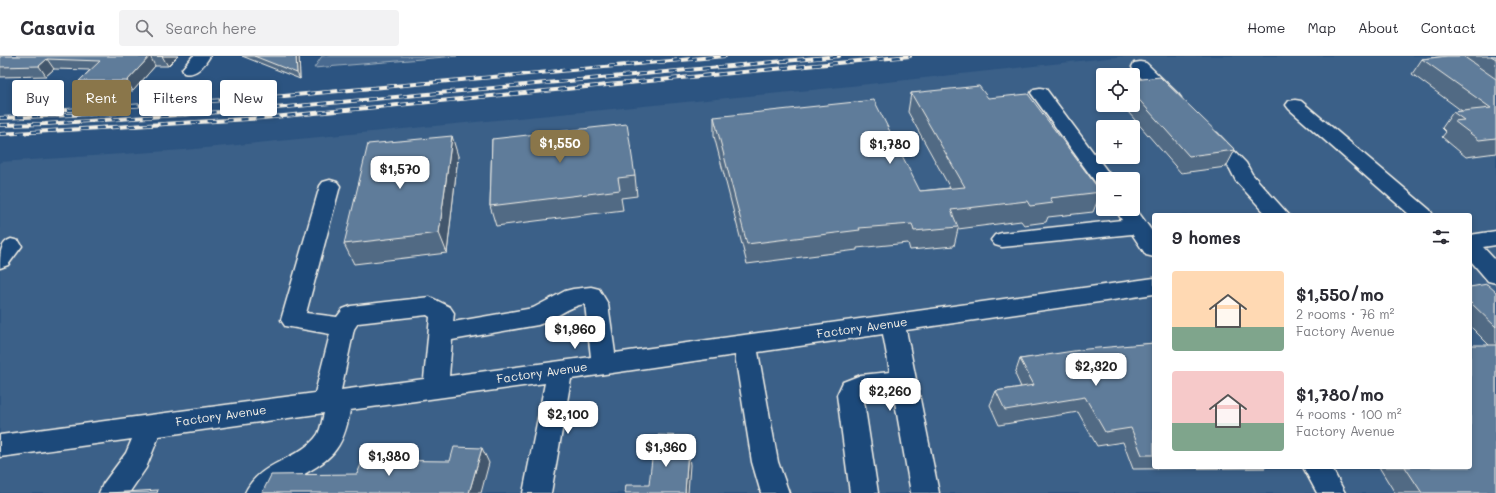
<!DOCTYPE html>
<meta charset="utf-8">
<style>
:root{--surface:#fff;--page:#f2f2f3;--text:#2b2b33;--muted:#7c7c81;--line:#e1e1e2;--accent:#8a764a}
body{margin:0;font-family:Mali,sans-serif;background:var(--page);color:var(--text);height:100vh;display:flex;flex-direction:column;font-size:15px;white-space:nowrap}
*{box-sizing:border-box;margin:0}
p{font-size:13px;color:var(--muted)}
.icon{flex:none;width:22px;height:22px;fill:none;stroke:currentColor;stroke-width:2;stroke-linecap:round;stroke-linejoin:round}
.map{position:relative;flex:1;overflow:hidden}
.sheet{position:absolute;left:1152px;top:157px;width:320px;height:256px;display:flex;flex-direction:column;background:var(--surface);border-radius:4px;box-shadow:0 2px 6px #0003}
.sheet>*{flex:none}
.hud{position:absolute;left:12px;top:24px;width:380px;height:36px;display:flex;gap:8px}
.controls{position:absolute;left:1096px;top:12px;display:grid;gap:8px}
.controls a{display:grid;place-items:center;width:44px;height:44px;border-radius:4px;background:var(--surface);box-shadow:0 2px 6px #0003;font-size:20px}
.price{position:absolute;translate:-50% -34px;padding:0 9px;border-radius:8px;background:#fff;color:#222;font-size:13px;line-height:26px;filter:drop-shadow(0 1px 2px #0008)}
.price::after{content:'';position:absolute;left:50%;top:24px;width:12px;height:9px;margin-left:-6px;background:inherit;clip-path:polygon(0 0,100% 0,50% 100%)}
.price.current{background:var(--accent);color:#fff}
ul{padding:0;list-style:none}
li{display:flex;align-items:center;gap:12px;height:100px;padding:0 20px}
li span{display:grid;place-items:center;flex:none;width:112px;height:80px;border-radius:4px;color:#555}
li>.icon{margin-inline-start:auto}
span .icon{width:48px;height:48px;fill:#fffc;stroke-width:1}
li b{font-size:17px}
h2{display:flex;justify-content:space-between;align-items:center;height:48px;padding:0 20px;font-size:17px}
.chip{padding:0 14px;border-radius:4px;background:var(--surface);box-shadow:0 2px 6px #0003;font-size:14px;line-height:36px}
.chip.current{background:var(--accent);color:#fff}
header{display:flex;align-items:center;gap:24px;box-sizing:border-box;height:56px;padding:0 20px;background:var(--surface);border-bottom:1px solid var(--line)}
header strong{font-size:19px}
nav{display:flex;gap:22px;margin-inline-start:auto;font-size:14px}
.search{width:280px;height:36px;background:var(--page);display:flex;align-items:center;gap:10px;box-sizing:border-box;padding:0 14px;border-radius:4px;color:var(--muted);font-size:15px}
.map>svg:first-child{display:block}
</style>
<header>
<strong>Casavia</strong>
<div class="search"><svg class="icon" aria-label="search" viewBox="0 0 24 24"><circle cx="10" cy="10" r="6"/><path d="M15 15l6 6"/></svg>Search here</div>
<nav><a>Home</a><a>Map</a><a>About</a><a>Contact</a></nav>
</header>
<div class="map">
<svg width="1496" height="437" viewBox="0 0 1496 437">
<rect width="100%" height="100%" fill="#2c5481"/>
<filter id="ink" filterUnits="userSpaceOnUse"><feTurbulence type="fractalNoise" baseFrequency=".025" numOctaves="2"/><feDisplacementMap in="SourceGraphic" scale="8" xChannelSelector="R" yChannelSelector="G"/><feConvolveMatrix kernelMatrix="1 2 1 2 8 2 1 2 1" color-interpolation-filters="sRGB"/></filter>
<g filter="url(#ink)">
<path fill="#3b6088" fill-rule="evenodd" d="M1126,0H1496V437H0V106L184,94L832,32ZM1103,19H1133V49H1103ZM1103,71H1133V101H1103ZM1103,123H1133V153H1103ZM1154,159H1470V411H1154Z"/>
<path fill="#496b90" stroke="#9eaebc" d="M322,0H457L314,12Z"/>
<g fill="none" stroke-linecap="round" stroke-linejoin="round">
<g stroke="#f4f1e8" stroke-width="3">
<path id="minor" d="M193,0H210C204,10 196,20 184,17L182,13Z
M1140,6L1146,7L1178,38L1181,42L1178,46L1172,47L1166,46L1134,15L1132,11L1134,7Z
M1040,32L1046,33L1113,123H1103V129L1096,127L1031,37L1034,33Z
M1295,44L1301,45L1430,154L1433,159H1410L1289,53L1286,49L1289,45Z
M1210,75L1217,77L1246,107L1252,118L1289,159H1267L1236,125L1230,113L1201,81L1203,77Z
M330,124L337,126L340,130L306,257L337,261L343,253L351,250L430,241L450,251L454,257L453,266L533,252L565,235L573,233L591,231L599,233L608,248L615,297L1154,222V238L906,274L939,437H911L893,335L863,339L878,437H850L837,339L843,326L861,319L890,316L883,278L758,296L778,406L789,437H761L752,406L735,299L571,323L551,437H523L545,327L350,354C343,397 329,404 294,424C288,428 282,435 276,437C269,437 253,437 245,437C260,404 300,405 318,378C321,372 322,364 324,357L159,380L146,412L129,437H99L103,428L126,397L132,383L0,401V379L315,337L330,278L285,270L281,264L320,130L323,126ZM585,248L591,301L449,320L452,284L538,269C554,264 568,250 585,248ZM427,259L430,261L424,323L341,334L354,273L358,267Z
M1133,149L1154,178V201L1146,199L1132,178L1002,191L995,189L991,184L995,179L1002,177L1122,164L1115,153H1133Z
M1496,175V189L1483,191L1496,205V227L1488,225L1470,204V179Z
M11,183L19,185L22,190L8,209L0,212C0,198 0,187 11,183Z
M1303,411H1331L1345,437H1317Z"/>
</g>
<use href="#minor" fill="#1f4a7a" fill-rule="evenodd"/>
<g stroke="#f4f1e8" stroke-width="4">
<path id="rail" d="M51,55L273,41L725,0
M0,62L116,57
M0,69L45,68L265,53L839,0
M0,78L263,62L910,0"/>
</g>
<use href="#rail" stroke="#1f4a7a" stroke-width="2.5" stroke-dasharray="8" stroke-linecap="butt"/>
</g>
<path fill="#516a84" stroke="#f4f1e8" d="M0,0H178L168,10H155L133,35L85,36L79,25L90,14L54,13L46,20L0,21Z
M242,0H299L300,23Z
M1447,0H1496V97L1466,101L1442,81L1446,76L1442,72L1453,56L1462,55L1412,18L1422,3Z
M1133,24L1235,94L1226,111L1181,117L1122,49H1133Z
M911,37L988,42L1101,136L1093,156L1048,161L1046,166L1024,169L1021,165L958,173L954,190L910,194L908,187L857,192V194L747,208L714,80V61L920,135L950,132L908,56Z
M492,83L635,120L637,140L621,142L623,154L496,170L490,150Z
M458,100L447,197L354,208L344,188Z
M1470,231L1496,236V437H1395L1379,411H1470L1489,289L1470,270Z
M1154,287V411H1266L1265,412L1133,413L1123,386L1097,390L1078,356L999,369L990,349L996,335L1021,331L1015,318L1020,303Z"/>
<path fill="#42566c" stroke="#f4f1e8" d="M150,0L155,10L133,35L127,25Z
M162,0H178L168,10Z
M296,0H299L300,23L297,17Z
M47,3L54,13L46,20L39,10Z
M452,80L458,100L447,197L439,177Z
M686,380L687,396L685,394Z
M482,392L489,407L481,437H469Z
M688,393L690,409L688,437H685Z"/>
<path fill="#5e7b9a" stroke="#f4f1e8" d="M0,0H163H150L127,25H79L100,5L47,3L39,10L0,11Z
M254,0H296L297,17Z
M1447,0H1463L1496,23V82L1479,84L1454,65L1464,64L1453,56L1491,52L1422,3Z
M1491,0H1496V3Z
M1160,21L1235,94L1189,100L1133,37V24Z
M979,30L988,42L1028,38L1101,136L1050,142L1053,147L1030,150L1027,145L951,154L958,171L914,175L912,168L859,172L860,174L747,188L714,61L874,44L920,135L965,131L911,37Z
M627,68L635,120L618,122L620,134L490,150L492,83Z
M452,80L439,177L344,188L368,88Z
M1487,228L1496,236V271L1470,246V231Z
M1154,287V399H1142L1131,372L1105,376L1085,341L1005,354L996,335L1034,329L1020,303L1087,293Z
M1470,289H1496V437H1422L1405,411H1470Z
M658,379L686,380L685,394L688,393L685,437H625L626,429H649L653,394H657Z
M454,391L482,392L469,437H262L271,419L357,418L363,404L450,405Z
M158,434L157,437H108Z"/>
</g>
<g text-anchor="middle" stroke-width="3" stroke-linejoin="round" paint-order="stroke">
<g font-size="12" fill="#f4f1e8" stroke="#1f4a7a">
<text transform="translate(862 272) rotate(-8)" y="4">Factory Avenue</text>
<text transform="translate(542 317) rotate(-8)" y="4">Factory Avenue</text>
<text transform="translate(221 360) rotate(-8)" y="4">Factory Avenue</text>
</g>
</g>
</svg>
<div class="controls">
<a><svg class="icon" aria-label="locate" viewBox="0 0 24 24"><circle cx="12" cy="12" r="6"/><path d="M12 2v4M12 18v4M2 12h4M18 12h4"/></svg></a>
<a>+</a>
<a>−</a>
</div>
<b class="price current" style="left:560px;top:108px">$1,550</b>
<b class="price" style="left:890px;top:109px">$1,780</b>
<b class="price" style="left:400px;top:134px">$1,570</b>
<b class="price" style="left:575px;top:294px">$1,960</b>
<b class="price" style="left:1096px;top:331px">$2,320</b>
<b class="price" style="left:890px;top:356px">$2,260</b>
<b class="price" style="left:568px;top:379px">$2,100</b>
<b class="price" style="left:666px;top:412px">$1,360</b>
<b class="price" style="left:389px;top:421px">$1,380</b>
<div class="hud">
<a class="chip">Buy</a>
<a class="chip current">Rent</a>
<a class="chip">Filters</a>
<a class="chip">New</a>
</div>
<section class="sheet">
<h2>9 homes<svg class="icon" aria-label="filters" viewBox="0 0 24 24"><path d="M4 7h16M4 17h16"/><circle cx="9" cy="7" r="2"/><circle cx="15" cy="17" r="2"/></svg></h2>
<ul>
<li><span style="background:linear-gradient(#ffd9b3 70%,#7fa58c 0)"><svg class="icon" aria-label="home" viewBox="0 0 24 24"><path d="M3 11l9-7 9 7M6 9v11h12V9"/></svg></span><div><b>$1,550/mo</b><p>2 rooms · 76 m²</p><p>Factory Avenue</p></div></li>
<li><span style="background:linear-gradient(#f6c9c9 65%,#7fa58c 0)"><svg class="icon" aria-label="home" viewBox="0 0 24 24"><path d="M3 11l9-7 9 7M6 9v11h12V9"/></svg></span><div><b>$1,780/mo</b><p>4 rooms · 100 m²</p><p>Factory Avenue</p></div></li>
</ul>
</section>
</div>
